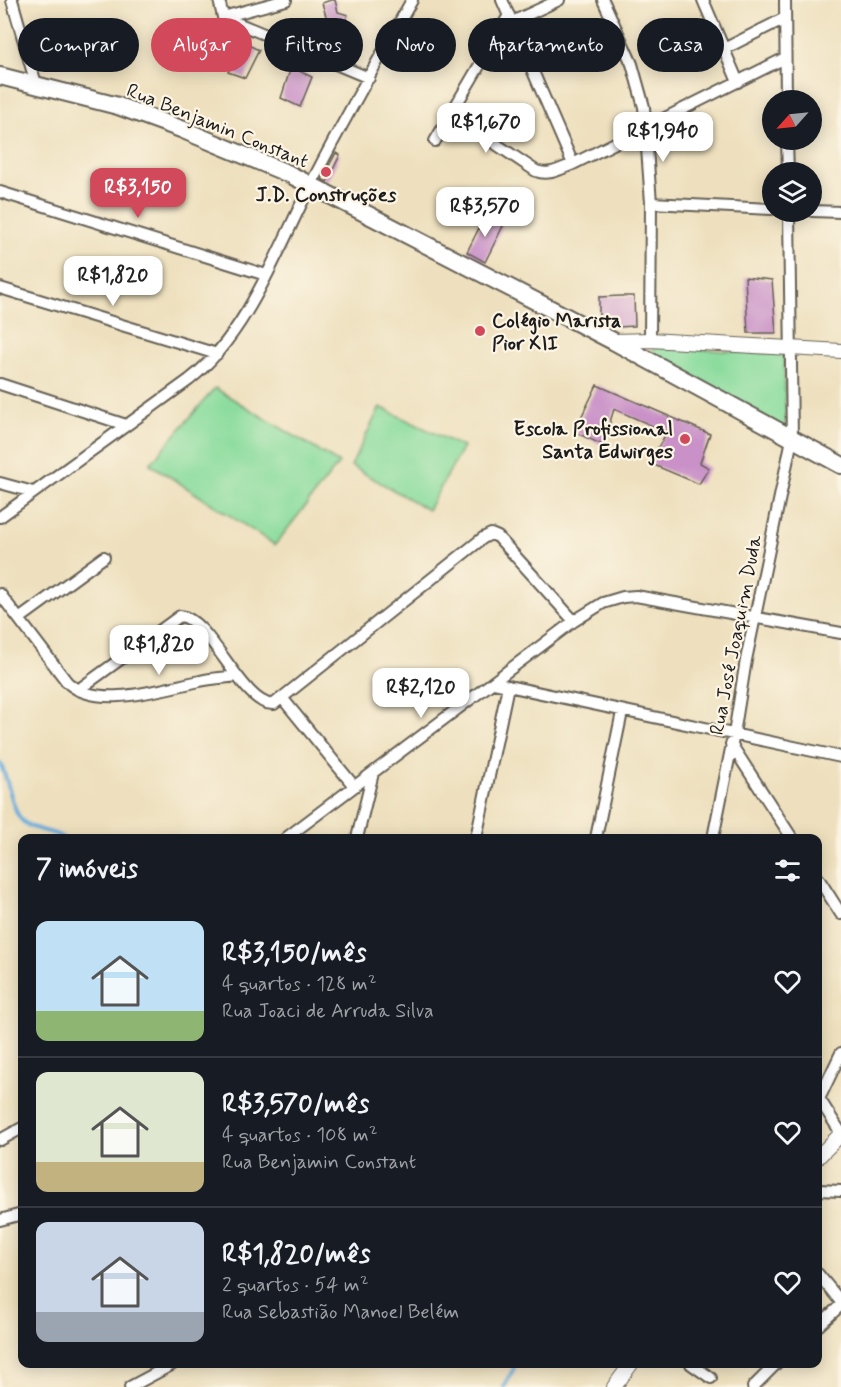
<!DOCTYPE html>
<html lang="pt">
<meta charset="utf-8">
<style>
:root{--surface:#171b24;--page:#20242c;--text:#f1f3f6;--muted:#9ea1a6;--line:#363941;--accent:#d1495b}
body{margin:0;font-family:Mynerve,sans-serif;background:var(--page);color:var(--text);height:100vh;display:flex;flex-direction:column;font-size:22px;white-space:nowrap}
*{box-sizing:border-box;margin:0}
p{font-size:20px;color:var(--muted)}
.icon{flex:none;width:33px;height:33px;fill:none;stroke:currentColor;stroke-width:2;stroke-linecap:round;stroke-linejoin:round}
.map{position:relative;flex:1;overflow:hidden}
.sheet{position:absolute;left:18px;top:834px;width:804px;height:534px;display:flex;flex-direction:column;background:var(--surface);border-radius:12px;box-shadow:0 3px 15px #0003}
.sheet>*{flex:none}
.guide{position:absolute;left:18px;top:18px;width:806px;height:54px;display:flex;gap:12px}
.needle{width:39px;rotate:243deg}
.buttons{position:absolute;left:762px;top:90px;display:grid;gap:12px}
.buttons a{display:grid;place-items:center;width:60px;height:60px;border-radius:50%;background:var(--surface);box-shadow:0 3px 15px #0003;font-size:30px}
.price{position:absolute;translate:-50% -51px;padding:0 14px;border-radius:12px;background:#fff;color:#222;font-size:20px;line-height:39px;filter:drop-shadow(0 2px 3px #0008)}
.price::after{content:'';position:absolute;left:50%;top:36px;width:18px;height:14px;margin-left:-9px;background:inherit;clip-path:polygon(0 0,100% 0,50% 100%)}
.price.on{background:var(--accent);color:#fff}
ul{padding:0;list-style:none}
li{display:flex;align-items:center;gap:18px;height:150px;padding:0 18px}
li+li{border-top:2px solid var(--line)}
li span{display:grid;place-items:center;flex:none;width:168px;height:120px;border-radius:12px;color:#555}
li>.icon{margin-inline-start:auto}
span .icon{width:72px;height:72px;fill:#fffc;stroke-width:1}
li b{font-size:26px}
h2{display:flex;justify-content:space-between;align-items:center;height:72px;padding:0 18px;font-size:26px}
.chip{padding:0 21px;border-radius:27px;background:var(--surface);box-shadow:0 3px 15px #0003;font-size:21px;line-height:54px}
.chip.on{background:var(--accent);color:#fff}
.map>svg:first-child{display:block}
</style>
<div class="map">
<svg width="841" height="1387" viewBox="0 0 841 1387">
<rect width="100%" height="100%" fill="#fcf5e5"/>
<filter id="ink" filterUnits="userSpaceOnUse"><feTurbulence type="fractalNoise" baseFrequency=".0167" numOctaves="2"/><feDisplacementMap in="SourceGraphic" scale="12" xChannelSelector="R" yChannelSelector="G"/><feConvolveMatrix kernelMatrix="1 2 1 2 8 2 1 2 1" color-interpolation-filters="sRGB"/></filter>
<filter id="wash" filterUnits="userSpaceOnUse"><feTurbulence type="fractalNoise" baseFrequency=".008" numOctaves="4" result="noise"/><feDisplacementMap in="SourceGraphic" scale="24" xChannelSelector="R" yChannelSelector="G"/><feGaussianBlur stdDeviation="1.35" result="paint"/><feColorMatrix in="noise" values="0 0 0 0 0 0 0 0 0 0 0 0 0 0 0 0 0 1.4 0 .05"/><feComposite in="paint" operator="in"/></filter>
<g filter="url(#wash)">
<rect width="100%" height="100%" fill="#eee0be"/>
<path fill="#8adc9d" stroke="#537c5c" stroke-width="1.5" d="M657,347L782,354L784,359L786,425L783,428L654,355L653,349Z
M215,388L339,463L275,545L150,464Z
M380,407L463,447L428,510L351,466Z"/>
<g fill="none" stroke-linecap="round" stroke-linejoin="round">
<path stroke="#64abdb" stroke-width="4" d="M0,763C8,777 12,809 20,818C30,832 51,829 63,838
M504,1387L516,1364"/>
</g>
<g id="blocks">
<path fill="#c991c8" d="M331,0H335L338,12L348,15L339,32L329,26L322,3Z
M242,42L259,50L245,78L228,72Z
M291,67L312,77L300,107L281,98Z
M336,153L340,155L327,182L322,179Z
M486,214L503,226L485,262L467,252Z
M745,277L772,280L776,333H748Z
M621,296H634L635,326L617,327L599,322V297Z
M597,385L710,434L700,463L709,468L699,484L649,463L667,432L614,409L603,445L574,432Z"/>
</g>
</g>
<g filter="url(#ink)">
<use href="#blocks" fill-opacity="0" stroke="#666155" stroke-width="1.5"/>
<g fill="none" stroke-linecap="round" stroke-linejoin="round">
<g stroke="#666155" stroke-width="14">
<path id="minor" d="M12,0L36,84
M219,0L223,17
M502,0L573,164
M603,0L632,64L644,107L651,203L650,340
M703,0L738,82
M785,0L786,100
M223,17L369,78
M223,17L286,0
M512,22L559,0
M724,49L785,18
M451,114L536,171C549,176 560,169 573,164L785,58
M787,140L788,172
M435,141L509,15
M0,192L266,275
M651,203L772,209
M812,211L841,212
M0,288L217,354
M0,384L126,425
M0,483L33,492
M0,517L189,380C247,335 278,249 311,184C342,122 378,61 412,0
M0,594L67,682C97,711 164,688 200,681C212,678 225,678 237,676
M19,619L104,557
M494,683L841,757
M78,690L180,616C210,618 244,708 274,704L483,538L491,534L498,537L574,621
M283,699L354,786
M731,744L792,838
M286,838L574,621L603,603L623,597L636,596L841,633
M357,838L373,773
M476,838L508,686
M596,838L622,712
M713,838L734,734L746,660L792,439L789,212
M818,878L841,914
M818,1097L841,1133
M819,1099L841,1053
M0,1140L22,1128
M818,1190L841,1191
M0,1220L22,1214
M818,1274L841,1302
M818,1326L841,1305
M691,1364L711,1378
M130,1387L173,1364
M753,1387L776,1364"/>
</g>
<g stroke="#666155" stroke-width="16">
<path id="tertiary" d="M613,341L650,340L841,351
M818,1157L841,1134
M614,1387L631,1364"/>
</g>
<g stroke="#666155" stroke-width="20">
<path id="secondary" d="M0,76L118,106L181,129L289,174L613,341L841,465"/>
</g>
<use href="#minor" stroke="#fff" stroke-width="10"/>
<use href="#tertiary" stroke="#fff" stroke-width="14"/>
<use href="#secondary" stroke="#fff" stroke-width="16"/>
</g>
</g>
<g fill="#d1495b" stroke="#fcf5e5" stroke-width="2">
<circle cx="326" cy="172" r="6"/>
<circle cx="480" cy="331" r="6"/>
<circle cx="685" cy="439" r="6"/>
</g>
<g text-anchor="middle" stroke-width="4.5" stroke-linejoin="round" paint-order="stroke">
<g font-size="20" fill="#1c1c1c" stroke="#fcf5e5">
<text transform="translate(218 125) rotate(22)" y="7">Rua Benjamin Constant</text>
<text transform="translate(735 635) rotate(-79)" y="7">Rua José Joaquim Duda</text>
</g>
<g font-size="20" font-weight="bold" fill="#1c1c1c" stroke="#fcf5e5">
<text x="326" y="201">J.D. Construções</text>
<text x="492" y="327" text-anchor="start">Colégio Marista<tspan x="492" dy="23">Pior XII</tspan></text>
<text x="673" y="435" text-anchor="end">Escola Profissional<tspan x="673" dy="23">Santa Edwirges</tspan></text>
</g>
</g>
</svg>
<div class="buttons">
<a><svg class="needle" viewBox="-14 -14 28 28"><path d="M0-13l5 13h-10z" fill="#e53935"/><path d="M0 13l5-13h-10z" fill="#9ea1a6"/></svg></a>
<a><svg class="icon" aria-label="layers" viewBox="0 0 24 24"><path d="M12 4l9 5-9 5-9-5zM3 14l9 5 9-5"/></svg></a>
</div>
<b class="price" style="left:486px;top:154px">R$1,670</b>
<b class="price" style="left:663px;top:163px">R$1,940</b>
<b class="price on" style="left:138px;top:219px">R$3,150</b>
<b class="price" style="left:485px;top:238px">R$3,570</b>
<b class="price" style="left:113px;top:307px">R$1,820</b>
<b class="price" style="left:159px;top:676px">R$1,820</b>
<b class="price" style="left:421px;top:719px">R$2,120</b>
<div class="guide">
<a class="chip">Comprar</a>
<a class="chip on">Alugar</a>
<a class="chip">Filtros</a>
<a class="chip">Novo</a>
<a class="chip">Apartamento</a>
<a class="chip">Casa</a>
</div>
<section class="sheet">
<h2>7 imóveis<svg class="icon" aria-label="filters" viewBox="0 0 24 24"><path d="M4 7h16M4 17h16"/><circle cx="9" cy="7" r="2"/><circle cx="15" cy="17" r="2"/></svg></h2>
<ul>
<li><span style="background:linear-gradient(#bfe0f5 75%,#8fb573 0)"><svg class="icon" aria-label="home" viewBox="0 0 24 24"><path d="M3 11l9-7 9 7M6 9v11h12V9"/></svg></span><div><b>R$3,150/mês</b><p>4 quartos · 128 m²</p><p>Rua Joaci de Arruda Silva</p></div><svg class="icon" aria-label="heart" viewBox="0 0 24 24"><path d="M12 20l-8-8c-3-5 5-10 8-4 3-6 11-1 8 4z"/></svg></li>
<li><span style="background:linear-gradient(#dfe7d0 75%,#c2b280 0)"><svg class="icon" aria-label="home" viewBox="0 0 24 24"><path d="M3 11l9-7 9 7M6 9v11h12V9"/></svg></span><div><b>R$3,570/mês</b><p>4 quartos · 108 m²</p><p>Rua Benjamin Constant</p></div><svg class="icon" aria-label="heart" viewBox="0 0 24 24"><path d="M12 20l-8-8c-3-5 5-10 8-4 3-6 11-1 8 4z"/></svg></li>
<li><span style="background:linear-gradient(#c9d6e8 75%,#9aa5b1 0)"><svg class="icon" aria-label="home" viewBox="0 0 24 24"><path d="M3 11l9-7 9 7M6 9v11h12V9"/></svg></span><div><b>R$1,820/mês</b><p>2 quartos · 54 m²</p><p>Rua Sebastião Manoel Belém</p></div><svg class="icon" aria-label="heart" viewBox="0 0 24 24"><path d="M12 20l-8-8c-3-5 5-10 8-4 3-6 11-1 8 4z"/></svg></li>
</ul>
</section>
</div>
